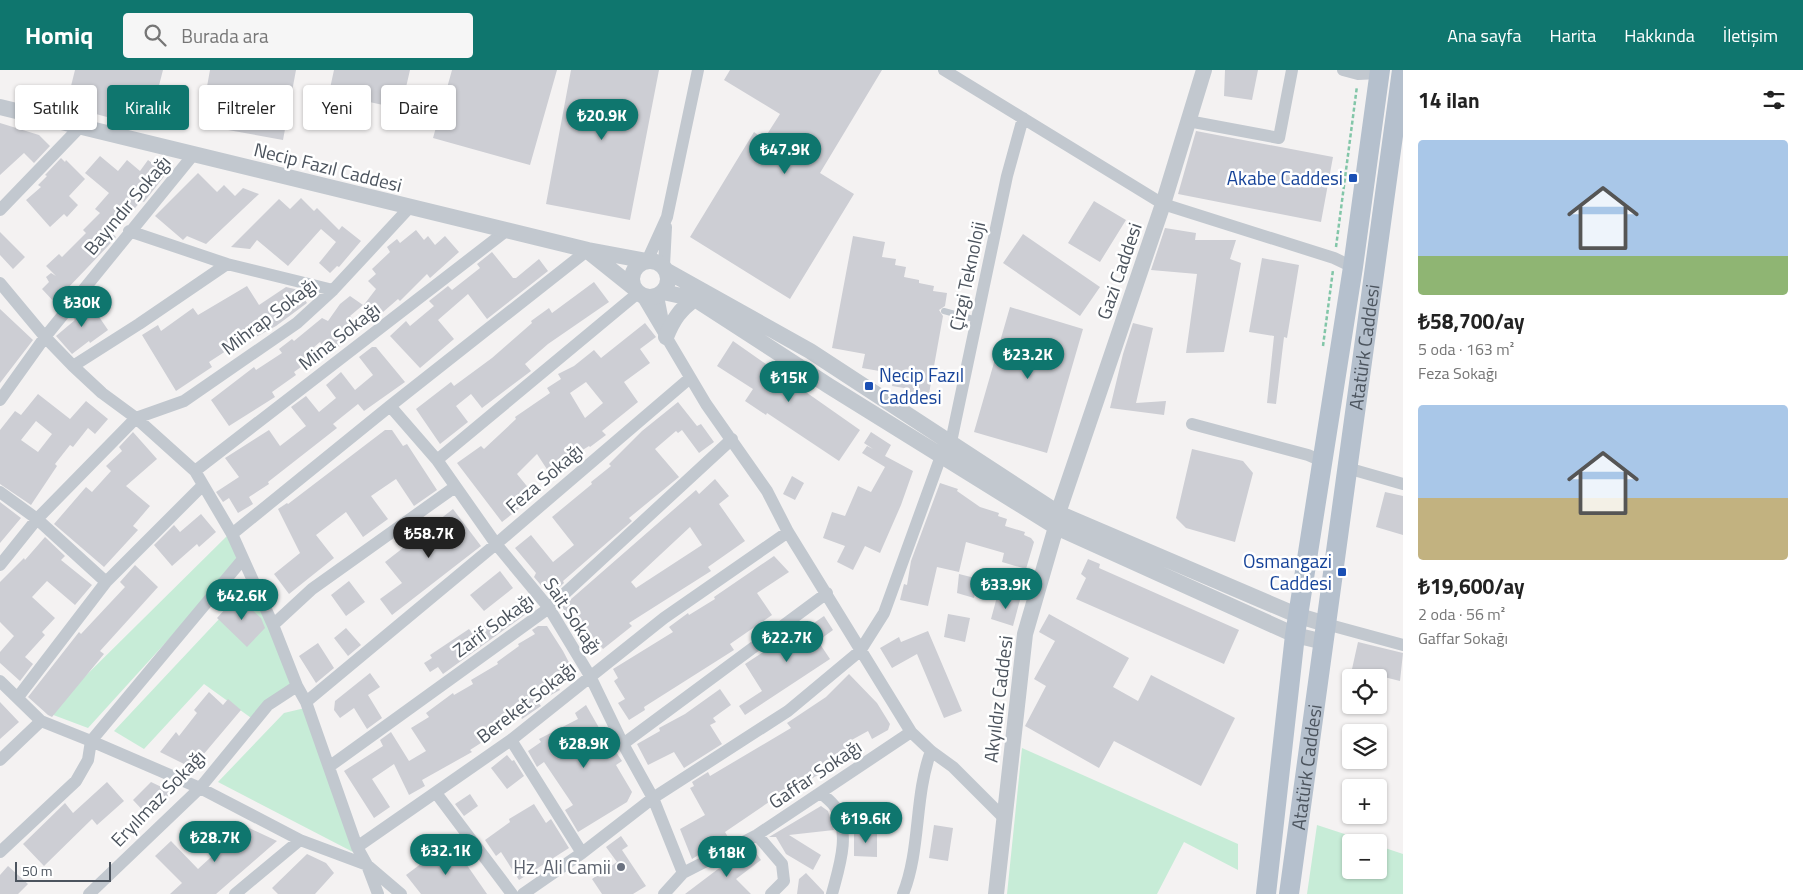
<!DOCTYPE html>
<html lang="tr">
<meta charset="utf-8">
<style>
:root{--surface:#fff;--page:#f6f6f6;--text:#222;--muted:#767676;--accent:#0f766e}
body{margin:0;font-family:"Titillium Web",sans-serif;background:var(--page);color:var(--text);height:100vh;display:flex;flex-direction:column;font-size:19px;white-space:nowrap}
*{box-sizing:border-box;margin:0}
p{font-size:16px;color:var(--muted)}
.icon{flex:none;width:28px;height:28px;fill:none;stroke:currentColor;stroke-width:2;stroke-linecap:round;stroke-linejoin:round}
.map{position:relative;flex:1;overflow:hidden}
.details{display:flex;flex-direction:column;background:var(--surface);width:400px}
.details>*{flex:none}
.hud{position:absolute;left:15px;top:15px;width:475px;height:45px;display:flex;gap:10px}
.controls{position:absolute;left:1342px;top:599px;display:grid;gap:10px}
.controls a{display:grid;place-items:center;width:45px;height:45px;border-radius:5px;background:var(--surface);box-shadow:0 1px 4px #0004;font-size:25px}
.scale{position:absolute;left:15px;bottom:12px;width:96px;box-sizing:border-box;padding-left:5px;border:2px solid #4c545e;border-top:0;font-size:14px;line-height:18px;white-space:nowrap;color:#4c545e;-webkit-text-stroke:4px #fff;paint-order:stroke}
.price{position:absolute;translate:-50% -42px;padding:0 11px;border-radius:18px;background:var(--accent);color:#fff;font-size:16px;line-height:32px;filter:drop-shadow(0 1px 2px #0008)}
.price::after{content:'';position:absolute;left:50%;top:30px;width:15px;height:11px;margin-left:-8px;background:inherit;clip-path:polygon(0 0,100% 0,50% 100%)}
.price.current{background:#222;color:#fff}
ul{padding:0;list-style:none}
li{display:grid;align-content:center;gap:10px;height:265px;padding:0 15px}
li span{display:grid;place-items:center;height:155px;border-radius:5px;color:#555}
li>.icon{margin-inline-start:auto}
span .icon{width:90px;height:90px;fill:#fffc;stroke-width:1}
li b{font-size:21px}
h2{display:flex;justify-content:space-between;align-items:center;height:60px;padding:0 15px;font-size:21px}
.chip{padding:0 18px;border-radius:5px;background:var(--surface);box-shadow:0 1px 4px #0004;font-size:18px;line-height:45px}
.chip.current{background:var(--accent);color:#fff}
header{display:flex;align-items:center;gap:30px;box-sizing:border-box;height:70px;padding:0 25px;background:var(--accent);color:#fff}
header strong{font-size:24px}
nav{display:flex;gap:28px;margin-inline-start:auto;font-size:18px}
.search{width:350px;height:45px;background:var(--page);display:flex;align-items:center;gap:12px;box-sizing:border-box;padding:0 18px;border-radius:5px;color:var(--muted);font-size:19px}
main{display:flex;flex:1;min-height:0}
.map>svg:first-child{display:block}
</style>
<header>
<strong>Homiq</strong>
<div class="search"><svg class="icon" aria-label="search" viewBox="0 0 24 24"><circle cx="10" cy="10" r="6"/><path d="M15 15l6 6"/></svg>Burada ara</div>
<nav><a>Ana sayfa</a><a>Harita</a><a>Hakkında</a><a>İletişim</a></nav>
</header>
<main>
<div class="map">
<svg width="1403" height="824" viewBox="0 0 1403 824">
<rect width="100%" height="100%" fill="#f4f2f2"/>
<path fill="#c7ecd7" d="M229,464L238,493L88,658L48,643Z
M251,515L295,617L254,650L204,614L144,679L114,661Z
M305,638L353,782L218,712L284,643Z
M1022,678L1238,774V800L1184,772L1157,824H1007Z
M1317,755L1369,772H1351V800H1379V776L1403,784V824H1307Z"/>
<path fill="#cdced4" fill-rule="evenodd" d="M75,0H163L148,58L66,36Z
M210,0H296L283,70L200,55Z
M334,0H410L401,39L329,23Z
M452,0H557L530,95L433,68Z
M571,0H659L630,150L546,134Z
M730,0H882L820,103L854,124L790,229L690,167L754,62L764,69L780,44L724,10Z
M1225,0H1258L1252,30L1224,26Z
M0,53L39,65L50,76L34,93L24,83L0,105Z
M1196,61L1333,87L1321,152L1178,124Z
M100,86L118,101L127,90L140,101L148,90L166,104L144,132L141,131L113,164L116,167L108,176L66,220L70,224L63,232L61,230L56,234L42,219L49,212L46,207L51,203L56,206L46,196L59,184L62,187L86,163L83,160L100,143L95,139L109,123L85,103Z
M61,88L65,92L66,90L85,109L69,126L78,135L67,147L64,144L50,157L26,130L41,117L38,115L47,106L45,105Z
M198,103L217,122L224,115L235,126L243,118L259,124L206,174L187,166L183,170L155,146Z
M301,128L314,141L317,138L339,160L342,156L361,171L339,197L337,196L330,203L319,193L336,172L321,159L288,196L257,170L250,179L231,177L279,129L290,139Z
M1094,131L1126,150L1100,192L1068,173Z
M1165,158L1196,163L1195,170H1236L1230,189L1241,193L1224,282L1186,283L1197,204L1151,200Z
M416,160L424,170L428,166L435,175L445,166L459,182L430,208L427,204L400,231L398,229L375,249L363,236L376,219L368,211L376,204L372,199L390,182L387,177L397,169L400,173Z
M0,162L25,187L13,199L0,185Z
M1023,164L1100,217L1080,246L1003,193Z
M853,166L885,172L882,187L896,189L895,195L906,197L904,207L919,210V213L934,216L933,221L947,223L945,236L939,240L943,246L927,335L907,332L910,319L892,316L894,307L885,302L862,298L865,284L832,278Z
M492,182L513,208H516L539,189L548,201L487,249L468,224L438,250L454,269L420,298L390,266L406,251L410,256L434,236L429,231L448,216L452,220L480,198L477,194Z
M1262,188L1299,195L1287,268L1284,267L1276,334L1267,333L1274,266L1249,262Z
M594,212L609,232L548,274L525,294L531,301L482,338L471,324L456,336L468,352L440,374L416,339L451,312L454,316L492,288L532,253L531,251L549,238L552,243Z
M247,216L259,235L286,217L299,220L307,233L276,256L254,268L251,264L229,279L209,292L212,297L176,321L142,265L158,255L161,261L193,238L198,245Z
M350,226L363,235L350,246L361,258L330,284L320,272L304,286L308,292L294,302L296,305L272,322L275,327L229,356L211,330L254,297L256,300L282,283L279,279L292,269L294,271L322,248L328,251L340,234Z
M87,229L108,260L90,273L89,271L72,284L56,266L75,250L72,246Z
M1010,237L1083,259L1047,383L974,362Z
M0,239L33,270L0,313Z
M645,253L656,267L640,279L650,293L624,312L638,332L602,361L606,365L590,377L589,376L565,391L569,396L552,407L537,384L517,404L535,426L502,452L457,393L481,376L484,379L516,349L515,347L550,323L547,318L561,309L558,304L574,296L594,280L601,288ZM586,312L603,333L585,348L570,323Z
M1133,253L1153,258L1136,333L1166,331L1164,345L1110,338L1123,284Z
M733,271L860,360L839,391L767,343L766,345L745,331L753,319L717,296Z
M372,277H376L405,312L364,341L358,334L333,354L337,358L268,412L269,414L249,427L253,434L238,443L229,428L223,432L216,422L239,407L225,388L269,360L280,376L306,356L291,337L306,326L319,342L336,328L326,315L341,302L355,320L373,305L359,287Z
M38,324L70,349L86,331L108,349L95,364L88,358L73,377L70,375L55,394L57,396L31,435L0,414V360L15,341L21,345ZM36,351L52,364L38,382L21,370Z
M678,332L697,356L701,354L714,372L699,383L682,360L678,363L676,361L655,379L679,407L629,448L632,451L563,511L564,513L550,526L534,507L536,503L515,478L531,465L553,492L574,475L552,447L592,414L591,412L611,396L609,394L642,361Z
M385,360H392L403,376L407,374L437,420L414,436L396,409L371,426L388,449L363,467L346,442L316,465L334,488L289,524L274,504L300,483L278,439L287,433L288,434Z
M133,362L157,389L126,416L150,436L133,456L138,460L104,497L54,454L86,417L92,422L111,401L106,396L122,381L119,377Z
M871,362L891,375L885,386L913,401L901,435L880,483L865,476L853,500L837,492L845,476L823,468L832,442L845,446L858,416L871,422L885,397L862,383L867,376L873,379L864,373Z
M1192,379L1243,391L1253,403L1235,472L1186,458L1176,448Z
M792,406L804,413L795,430L783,424Z
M715,409L729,426L719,434L745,471L708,497L711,501L629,553L632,556L603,579L580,552L577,555L562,537L696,420L699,424ZM690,457L702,475L636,518L631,512Z
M940,413L958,419L957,421L980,437L999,443L998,446L1007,449L1005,456L1025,462L1024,465L1031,468L1034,472L1026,499L1002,492L1004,483L966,472L959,502L937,497L928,536L900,530L904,514L907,515L911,491Z
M1385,422L1403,426V465L1376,457Z
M0,432L21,448L0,473Z
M453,439L481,476L392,545L380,529L402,513L385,492Z
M201,444L216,462L199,477L197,474L172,496L154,475L174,455L180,462Z
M45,467L65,486L61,490L92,515L75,535L47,511L32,527L55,548L42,562L45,565L25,587L33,594L20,611L0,593V582L14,566L0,552V512L24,488L25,490Z
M774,486L789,502L757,523L772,545L730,574L734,580L644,637L645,640L629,650L618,633L625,629L614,611L618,608L613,599L673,562L669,557L688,543L689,545L715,529L714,527Z
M1088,489L1100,494L1099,498L1239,560L1224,594L1076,529L1086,508L1081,504Z
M135,495L158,517L100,581L104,584L52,647L48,645L28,627L79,562L81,564L125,517L120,512Z
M500,501L513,518L484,541L470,525Z
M959,504L979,509L974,528L957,523Z
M349,511L365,532L346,546L331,525Z
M998,523L1020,530L1013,556L991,549Z
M237,526L261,548L265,558L247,577L217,548Z
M528,530L533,539L443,604L438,597L430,602L424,593L432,588L430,585L469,559L472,563Z
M948,544L970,548L965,572L944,567Z
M1049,544L1129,588L1113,617L1138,631L1151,605L1235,648L1201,716L1114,671L1099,698L1025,656L1046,616L1034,609L1055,571L1039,562Z
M824,546L833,560L818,571L830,589L745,645L739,636L762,621L745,594L786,567L788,571Z
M538,556H547L563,581L575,604L557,613L560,620L538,632L541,636L522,649L517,641L495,657L498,662L470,680L472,682L422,710L425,716L409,725L394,694L372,709L390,737L374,748L344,701L383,676L380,670L391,662L409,691L426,681L411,658L429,647L426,643L453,623L454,625L473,614L471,610L498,594L497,592L519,576L518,574L535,564L532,560Z
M346,558L361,575L348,586L334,568Z
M928,561L962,641L944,648L917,584L892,598L880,578L899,567L901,572Z
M1358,572L1403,583L1400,611L1352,599Z
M318,573L334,598L316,613L299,586Z
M370,603L380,617L368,625L382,648L367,659L354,638L340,648L334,640L335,631Z
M849,604L877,633L890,654L888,660L872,669L868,661L848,672L855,681L841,691L793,720L791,717L725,762L728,767L692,789L680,759L705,745L690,718L694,716L692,712L708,702L710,706L791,658L787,653L826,627Z
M720,619L731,635L713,648L716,652L710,655L722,674L684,698L674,682L648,695L637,674L660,661L659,658L685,644Z
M209,622L223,635L228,629L241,640L192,698L160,682L176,662L179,666L197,643L194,640Z
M0,632L19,652L0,669Z
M586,635L602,663L605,661L614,674L612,676L622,691L616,695L632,722L627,732L578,762L565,740L573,735L544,692L537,697L528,681L541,672L539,669L578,649L575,643Z
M507,685L512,691L514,690L524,706L507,719L491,698Z
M107,712L124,731L97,755L92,749L44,796L23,774L65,733L73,743Z
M151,712L172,722L148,746L133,730Z
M470,724L478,736L464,746L455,734Z
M534,734L546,753L551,749L569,778L519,810L501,782L496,786L485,770L510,752L509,749Z
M821,736L828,741L834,760L789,765L821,785L813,800L786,784L776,767H769Z
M934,755L953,758L948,791L929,788Z
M245,756L277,771L216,824H170L182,813L155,786L171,771L198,799Z
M854,762H877V787L854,786Z
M621,766L628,776L622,780L646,816L633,824H602L592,809L617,792L606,777Z
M453,775L487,824H421L406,805L426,790L428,793Z
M753,779L761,790L736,809L751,824H685L722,796L725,799Z
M307,784L326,793L334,803L315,824H278L272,818Z
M8,796L28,814L18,824H0V805Z
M806,803L824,822V824H797L799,809Z"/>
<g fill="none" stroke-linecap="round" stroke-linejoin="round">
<path stroke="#82c6a8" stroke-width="2.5" stroke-dasharray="4 2.5" stroke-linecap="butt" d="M1336,177L1357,16
M1323,276L1333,200"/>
<path stroke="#c2c8cf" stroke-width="6" d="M944,241L977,250"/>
<path stroke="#c2c8cf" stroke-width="12" d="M944,0L1163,134L1334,188L1353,197
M1343,0L1358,4L1380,3
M1188,51L1279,68L1292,0
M0,140L80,57
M129,161L227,194L333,220
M647,191L667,147L698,0
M664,196L666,157
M0,213L45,267L73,296L102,323L136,348L195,401L232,464L273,555L297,616L306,632L357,777L367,795L378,824
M642,226L706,334L767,421L788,462L911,662L931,681L953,697L1004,748
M658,226L664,257
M73,296L139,254L227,194
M0,330L45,267L193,85
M390,336L437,390L496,474L549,538L590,606L623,674L653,728L683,803
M1192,354L1308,385L1322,391
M437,390L638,223
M1347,398L1403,414
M195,401L506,161
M0,422L37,449L106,512
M232,464L390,336L588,180
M0,495L37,449L136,348L184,331L297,253L333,220L410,137
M1326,554L1403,575
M273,555L312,519L455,417
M0,611L41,651L91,671L243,489
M18,627L106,512L203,415
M306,632L496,474L690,308
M511,670L582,783
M623,674L827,523
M0,690L41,651
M330,696L549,538L732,369
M436,723L512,824
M821,723C825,727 832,732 835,737C851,764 839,797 832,824
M757,765L782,794L784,811L771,824
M357,777L511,670L664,548L788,462
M0,782L76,711L88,690L91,671L200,718L300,770L367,795L401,824
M89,824L200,718L268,635L297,616
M235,824L300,770
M523,824L582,783L653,728L788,641L860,581L884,543L941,386L951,372L1007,106L1023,48
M664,824L683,803L757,765L911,662
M903,824C921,779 914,727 931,681"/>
<path stroke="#c2c8cf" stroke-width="16" d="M0,37L588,180L647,191
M589,182L634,218
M632 209a18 18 0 1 1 36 0a18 18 0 1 1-36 0Z
M667,201L810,281L1058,443L1299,546L1326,554
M663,222L695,229L829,316L1056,457L1295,565L1324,572
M666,267C673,250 680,239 695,229
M996,824L1025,564L1056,457L1058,443L1163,134L1204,0"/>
<g stroke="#b5c0cd" stroke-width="20">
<path d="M1266,824L1295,565L1353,197L1380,0"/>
<path id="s1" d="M1289,824L1402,0"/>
</g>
</g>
<g fill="#1a4fb4" stroke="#fff" stroke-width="2">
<rect x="1348" y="103" width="10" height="10" rx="2.5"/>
<rect x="864" y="311" width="10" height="10" rx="2.5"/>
<rect x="1337" y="497" width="10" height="10" rx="2.5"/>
</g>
<circle fill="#6b7280" stroke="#fff" stroke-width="2" cx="621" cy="797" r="5"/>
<g text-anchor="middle" stroke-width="5" stroke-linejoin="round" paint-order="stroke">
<g font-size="19" fill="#4c545e" stroke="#fff">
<text transform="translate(328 97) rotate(14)" y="7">Necip Fazıl Caddesi</text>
<text transform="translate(127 135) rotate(-50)" y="7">Bayındır Sokağı</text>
<text transform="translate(1119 201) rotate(-71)" y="7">Gazi Caddesi</text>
<text transform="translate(967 206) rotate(-78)" y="7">Çizgi Teknoloji</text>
<text transform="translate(269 246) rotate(-37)" y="7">Mihrap Sokağı</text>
<text transform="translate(339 266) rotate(-38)" y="7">Mina Sokağı</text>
<text dy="7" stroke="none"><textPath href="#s1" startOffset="552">Atatürk Caddesi</textPath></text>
<text transform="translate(544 408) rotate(-41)" y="7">Feza Sokağı</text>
<text transform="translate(573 546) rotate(56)" y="7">Sait Sokağı</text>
<text transform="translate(493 555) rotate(-36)" y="7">Zarif Sokağı</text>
<text transform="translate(998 629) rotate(-83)" y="7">Akyıldız Caddesi</text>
<text transform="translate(526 632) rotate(-38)" y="7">Bereket Sokağı</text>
<text dy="7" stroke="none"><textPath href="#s1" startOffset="128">Atatürk Caddesi</textPath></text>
<text transform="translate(815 704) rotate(-34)" y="7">Gaffar Sokağı</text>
<text transform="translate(158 728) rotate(-46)" y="7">Eryılmaz Sokağı</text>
</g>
<g font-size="19" fill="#164399" stroke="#fff" text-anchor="end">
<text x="1343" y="115">Akabe Caddesi</text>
<text x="879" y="312" text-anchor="start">Necip Fazıl<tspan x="879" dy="22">Caddesi</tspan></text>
<text x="1332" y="498">Osmangazi<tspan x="1332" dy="22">Caddesi</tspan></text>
</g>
<g font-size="19" fill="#5b616d" stroke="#fff" text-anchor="end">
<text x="611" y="804">Hz. Ali Camii</text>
</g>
</g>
</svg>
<div class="controls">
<a><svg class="icon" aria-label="locate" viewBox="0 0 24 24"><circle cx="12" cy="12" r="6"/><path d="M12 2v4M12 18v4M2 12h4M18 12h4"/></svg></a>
<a><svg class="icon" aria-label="layers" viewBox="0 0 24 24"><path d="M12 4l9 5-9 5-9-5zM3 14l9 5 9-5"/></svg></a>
<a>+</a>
<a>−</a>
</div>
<div class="scale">50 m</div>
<b class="price" style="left:602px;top:71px">₺20.9K</b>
<b class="price" style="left:785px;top:105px">₺47.9K</b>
<b class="price" style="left:82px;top:258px">₺30K</b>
<b class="price" style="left:1028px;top:310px">₺23.2K</b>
<b class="price" style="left:789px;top:333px">₺15K</b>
<b class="price current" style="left:429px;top:489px">₺58.7K</b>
<b class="price" style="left:1006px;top:540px">₺33.9K</b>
<b class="price" style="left:242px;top:551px">₺42.6K</b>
<b class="price" style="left:787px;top:593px">₺22.7K</b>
<b class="price" style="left:584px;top:699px">₺28.9K</b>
<b class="price" style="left:866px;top:774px">₺19.6K</b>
<b class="price" style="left:215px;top:793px">₺28.7K</b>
<b class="price" style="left:446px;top:806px">₺32.1K</b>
<b class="price" style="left:727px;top:808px">₺18K</b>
<div class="hud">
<a class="chip">Satılık</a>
<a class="chip current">Kiralık</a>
<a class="chip">Filtreler</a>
<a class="chip">Yeni</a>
<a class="chip">Daire</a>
</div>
</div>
<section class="details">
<h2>14 ilan<svg class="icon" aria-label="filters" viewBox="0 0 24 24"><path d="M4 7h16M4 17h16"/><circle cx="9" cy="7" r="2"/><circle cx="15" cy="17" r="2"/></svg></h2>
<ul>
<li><span style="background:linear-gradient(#a9c7e8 75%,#8fb573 0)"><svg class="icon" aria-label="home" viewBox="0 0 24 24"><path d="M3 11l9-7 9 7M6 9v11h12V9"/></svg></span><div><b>₺58,700/ay</b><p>5 oda · 163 m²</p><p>Feza Sokağı</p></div></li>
<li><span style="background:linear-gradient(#a9c7e8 60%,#c2b280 0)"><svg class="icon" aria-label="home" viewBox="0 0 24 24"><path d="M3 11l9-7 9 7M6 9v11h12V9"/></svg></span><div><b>₺19,600/ay</b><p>2 oda · 56 m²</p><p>Gaffar Sokağı</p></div></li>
</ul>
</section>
</main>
